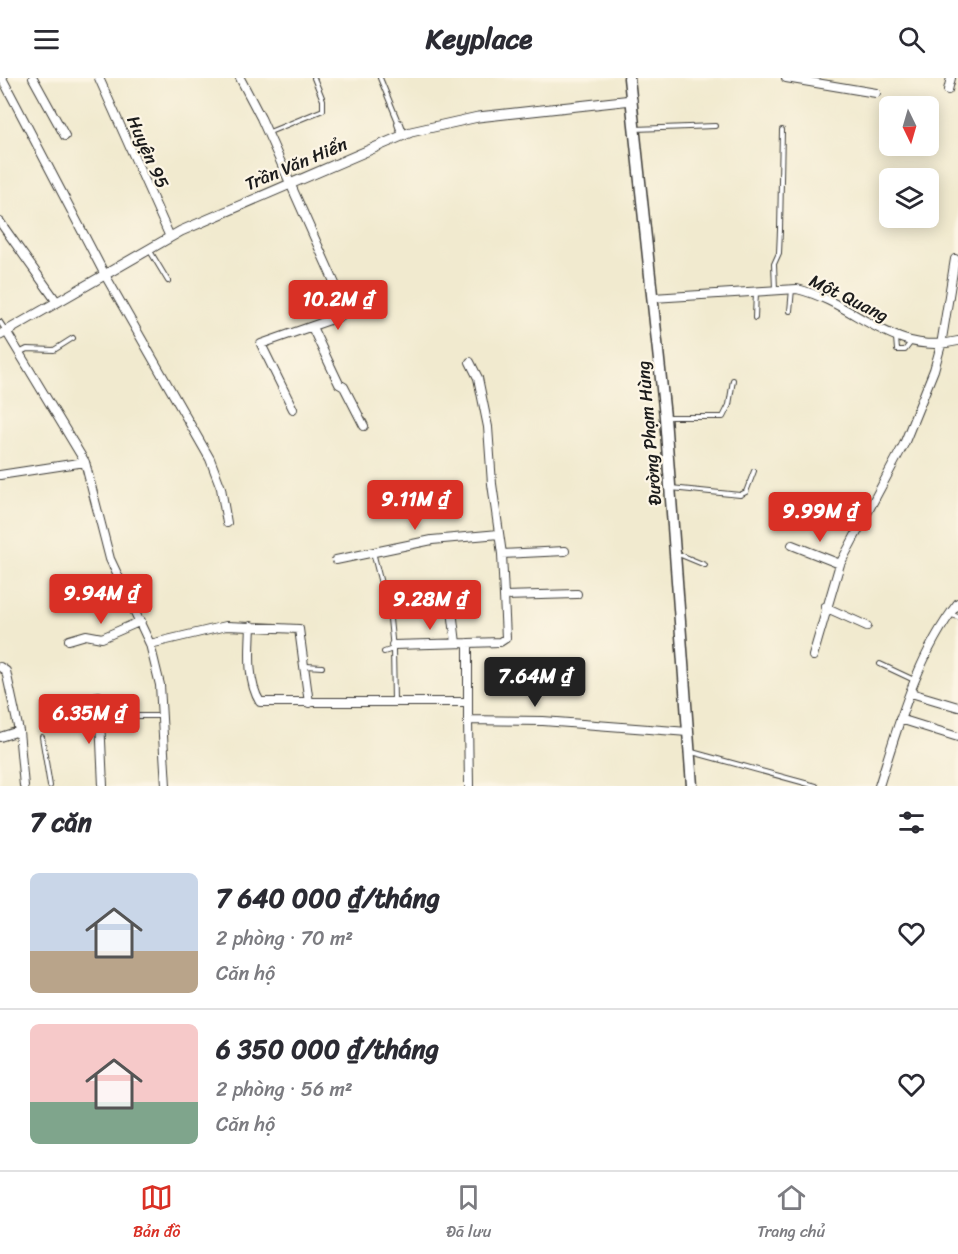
<!DOCTYPE html>
<html lang="vi">
<meta charset="utf-8">
<style>
:root{--surface:#fff;--page:#f2f2f3;--text:#2b2b33;--muted:#7c7c81;--line:#e1e1e2;--accent:#d93025}
body{margin:0;font-family:Sriracha,sans-serif;background:var(--page);color:var(--text);height:100vh;display:flex;flex-direction:column;font-size:22px;white-space:nowrap}
*{box-sizing:border-box;margin:0}
p{font-size:20px;color:var(--muted)}
.icon{flex:none;width:33px;height:33px;fill:none;stroke:currentColor;stroke-width:2;stroke-linecap:round;stroke-linejoin:round}
.map{position:relative;height:708px;overflow:hidden}
.details{display:flex;flex-direction:column;background:var(--surface);flex:1}
.details>*{flex:none}
.needle{width:39px;rotate:175deg}
.fabs{position:absolute;left:879px;top:18px;display:grid;gap:12px}
.fabs a{display:grid;place-items:center;width:60px;height:60px;border-radius:9px;background:var(--surface);box-shadow:0 3px 15px #0003;font-size:30px}
.price{position:absolute;translate:-50% -51px;padding:0 14px;border-radius:6px;background:var(--accent);color:#fff;font-size:20px;line-height:39px;filter:drop-shadow(0 2px 3px #0008)}
.price::after{content:'';position:absolute;left:50%;top:36px;width:18px;height:14px;margin-left:-9px;background:inherit;clip-path:polygon(0 0,100% 0,50% 100%)}
.price.selected{background:#222;color:#fff}
ul{padding:0;list-style:none}
li{display:flex;align-items:center;gap:18px;height:150px;padding:0 30px}
li+li{border-top:2px solid var(--line)}
li span{display:grid;place-items:center;flex:none;width:168px;height:120px;border-radius:9px;color:#555}
li>.icon{margin-inline-start:auto}
span .icon{width:72px;height:72px;fill:#fffc;stroke-width:1}
li b{font-size:26px}
h2{display:flex;justify-content:space-between;align-items:center;height:72px;padding:0 30px;font-size:26px}
header{display:flex;justify-content:space-between;align-items:center;height:78px;padding:0 30px;background:var(--surface);font-size:27px;font-weight:700}
.tabs{display:flex;justify-content:space-around;align-items:center;height:84px;border-top:2px solid var(--line);background:var(--surface);font-size:16px;color:var(--muted)}
.tabs a{display:grid;justify-items:center;gap:3px}
.tabs .selected{color:var(--accent)}
.map>svg:first-child{display:block}
</style>
<header><svg class="icon" aria-label="menu" viewBox="0 0 24 24"><path d="M4 6h16M4 12h16M4 18h16"/></svg>Keyplace<svg class="icon" aria-label="search" viewBox="0 0 24 24"><circle cx="10" cy="10" r="6"/><path d="M15 15l6 6"/></svg></header>
<div class="map">
<svg width="958" height="708" viewBox="0 0 958 708">
<rect width="100%" height="100%" fill="#fcf5e5"/>
<filter id="ink" filterUnits="userSpaceOnUse"><feTurbulence type="fractalNoise" baseFrequency=".0167" numOctaves="2"/><feDisplacementMap in="SourceGraphic" scale="12" xChannelSelector="R" yChannelSelector="G"/><feConvolveMatrix kernelMatrix="1 2 1 2 8 2 1 2 1" color-interpolation-filters="sRGB"/></filter>
<filter id="wash" filterUnits="userSpaceOnUse"><feTurbulence type="fractalNoise" baseFrequency=".008" numOctaves="4" result="noise"/><feDisplacementMap in="SourceGraphic" scale="24" xChannelSelector="R" yChannelSelector="G"/><feGaussianBlur stdDeviation="1.35" result="paint"/><feColorMatrix in="noise" values="0 0 0 0 0 0 0 0 0 0 0 0 0 0 0 0 0 1.4 0 .05"/><feComposite in="paint" operator="in"/></filter>
<g filter="url(#wash)">
<rect width="100%" height="100%" fill="#f1eacf"/>
</g>
<g filter="url(#ink)">
<g fill="none" stroke-linecap="round" stroke-linejoin="round">
<g stroke="#3c3b37" stroke-width="6">
<path id="service" d="M380,0L399,46
M635,51L715,48
M267,55L323,32V22L314,0
M150,173L168,203
M775,211L774,186L779,175L780,152L782,52
M790,233L792,211
M755,240L756,213
M0,244L6,253
M896,260L897,272H905L911,264
M19,275L27,271L54,272L73,260
M666,339H723L729,327L733,302
M671,410L740,417L746,414L754,393
M373,474L390,541L393,571L384,574
M676,475L705,487
M949,536L958,539
M393,571L394,623
M880,586L914,602
M306,588L322,589
M138,638H161
M42,659L50,708
M692,674L816,708"/>
</g>
<g stroke="#3c3b37" stroke-width="10">
<path id="minor" d="M2,0L105,197L210,381L221,410L227,445
M33,0L65,58
M99,0L170,159
M240,0L261,40L344,226L341,238L261,266L293,331
M786,0L876,15
M948,12L951,0
M399,46L403,57
M0,144L57,224
M653,220L797,211C856,225 892,279 958,263
M312,249L339,306L344,309L364,348
M6,253L85,384L110,481L150,566L160,607L166,708
M0,397L85,384
M792,467L840,486
M502,476L565,473
M336,482L432,462L499,456
M450,516L456,565
M504,518L577,516
M825,529L867,548
M251,548C250,571 247,604 260,624H468
M69,562L86,557L102,560L141,543
M150,566L226,548L299,551L309,625
M393,567L468,565
M813,578L840,486L904,366L934,292L941,267L955,181
M0,589L6,593L19,653
M911,615L958,629
M53,628L99,618L103,708
M900,641L958,659
M468,642V565L500,564L506,560L502,476L492,406L488,349L478,300L470,284
M0,659L19,653L24,708
M469,708L468,642L543,643L688,654
M879,708C899,645 917,578 958,525"/>
</g>
<g stroke="#3c3b37" stroke-width="11">
<path id="tertiary" d="M0,257L181,153L411,54L478,39L632,22"/>
</g>
<g stroke="#3c3b37" stroke-width="13">
<path id="secondary" d="M629,0L665,339L692,708"/>
</g>
<use href="#service" stroke="#fff" stroke-width="4"/>
<use href="#minor" stroke="#fff" stroke-width="8"/>
<use href="#tertiary" stroke="#fff" stroke-width="9"/>
<use href="#secondary" stroke="#fff" stroke-width="10"/>
</g>
</g>
<g text-anchor="middle" stroke-width="4.5" stroke-linejoin="round" paint-order="stroke">
<g font-size="18" fill="#1c1c1c" stroke="#fcf5e5">
<text transform="translate(148 74) rotate(66)" y="6">Huyện 95</text>
<text transform="translate(296 86) rotate(-23)" y="6">Trần Văn Hiển</text>
<text transform="translate(849 220) rotate(26)" y="6">Một Quang</text>
<text transform="translate(649 355) rotate(-95)" y="6">Đường Phạm Hùng</text>
</g>
</g>
</svg>
<div class="fabs">
<a><svg class="needle" viewBox="-14 -14 28 28"><path d="M0-13l5 13h-10z" fill="#e53935"/><path d="M0 13l5-13h-10z" fill="#7c7c81"/></svg></a>
<a><svg class="icon" aria-label="layers" viewBox="0 0 24 24"><path d="M12 4l9 5-9 5-9-5zM3 14l9 5 9-5"/></svg></a>
</div>
<b class="price" style="left:338px;top:253px">10.2M ₫</b>
<b class="price" style="left:415px;top:453px">9.11M ₫</b>
<b class="price" style="left:820px;top:465px">9.99M ₫</b>
<b class="price" style="left:101px;top:547px">9.94M ₫</b>
<b class="price" style="left:430px;top:553px">9.28M ₫</b>
<b class="price selected" style="left:535px;top:630px">7.64M ₫</b>
<b class="price" style="left:89px;top:667px">6.35M ₫</b>
</div>
<section class="details">
<h2>7 căn<svg class="icon" aria-label="filters" viewBox="0 0 24 24"><path d="M4 7h16M4 17h16"/><circle cx="9" cy="7" r="2"/><circle cx="15" cy="17" r="2"/></svg></h2>
<ul>
<li><span style="background:linear-gradient(#c9d6e8 65%,#b9a48a 0)"><svg class="icon" aria-label="home" viewBox="0 0 24 24"><path d="M3 11l9-7 9 7M6 9v11h12V9"/></svg></span><div><b>7 640 000 ₫/tháng</b><p>2 phòng · 70 m²</p><p>Căn hộ</p></div><svg class="icon" aria-label="heart" viewBox="0 0 24 24"><path d="M12 20l-8-8c-3-5 5-10 8-4 3-6 11-1 8 4z"/></svg></li>
<li><span style="background:linear-gradient(#f6c9c9 65%,#7fa58c 0)"><svg class="icon" aria-label="home" viewBox="0 0 24 24"><path d="M3 11l9-7 9 7M6 9v11h12V9"/></svg></span><div><b>6 350 000 ₫/tháng</b><p>2 phòng · 56 m²</p><p>Căn hộ</p></div><svg class="icon" aria-label="heart" viewBox="0 0 24 24"><path d="M12 20l-8-8c-3-5 5-10 8-4 3-6 11-1 8 4z"/></svg></li>
</ul>
</section>
<nav class="tabs">
<a class="selected"><svg class="icon" aria-label="map" viewBox="0 0 24 24"><path d="M3 6l6-2 6 2 6-2v14l-6 2-6-2-6 2zM9 4v14M15 6v14"/></svg>Bản đồ</a>
<a><svg class="icon" aria-label="saved" viewBox="0 0 24 24"><path d="M7 4h10v16l-5-4-5 4z"/></svg>Đã lưu</a>
<a><svg class="icon" aria-label="home" viewBox="0 0 24 24"><path d="M3 11l9-7 9 7M6 9v11h12V9"/></svg>Trang chủ</a>
</nav>
